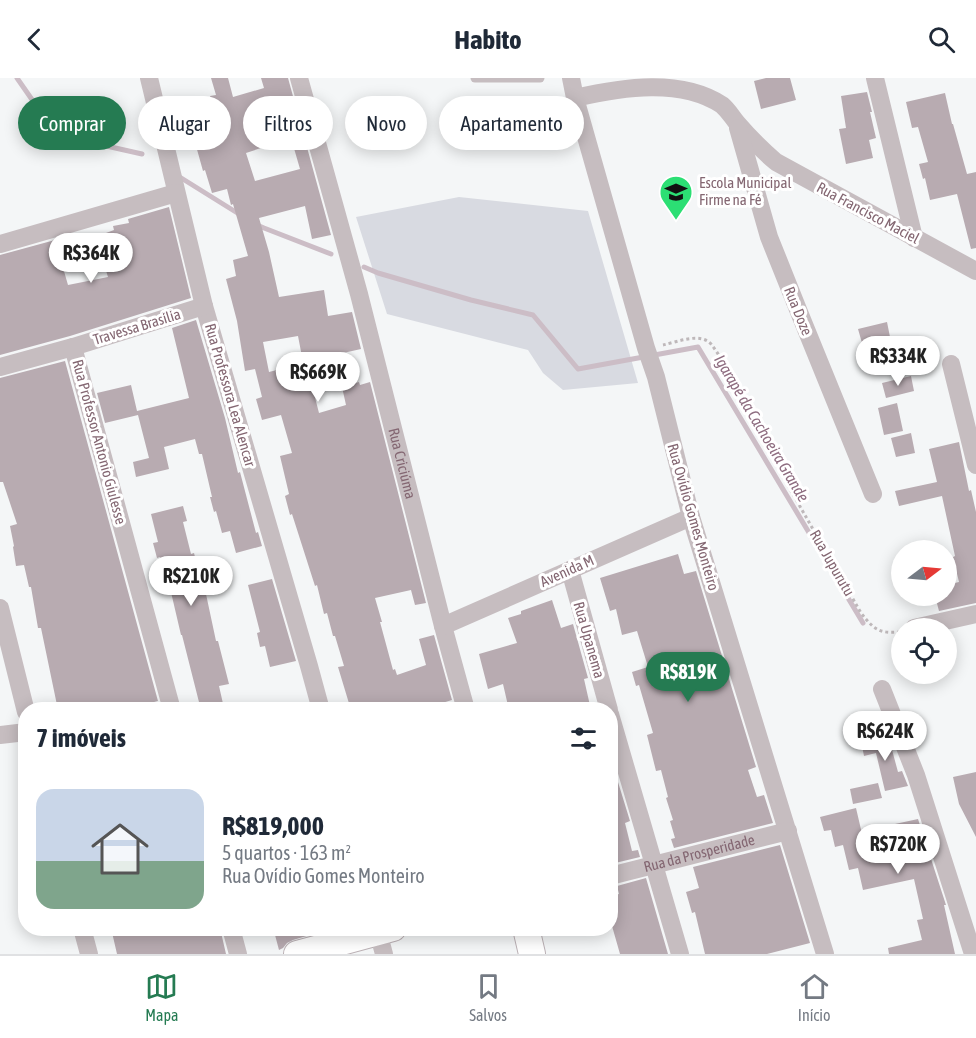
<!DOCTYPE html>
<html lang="pt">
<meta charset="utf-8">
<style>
:root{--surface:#fff;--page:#f6f6f7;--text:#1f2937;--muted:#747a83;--line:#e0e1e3;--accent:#257b52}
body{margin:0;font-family:"Asap Condensed",sans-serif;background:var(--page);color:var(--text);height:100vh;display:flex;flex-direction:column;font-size:22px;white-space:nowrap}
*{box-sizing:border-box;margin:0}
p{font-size:20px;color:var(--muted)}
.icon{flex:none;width:33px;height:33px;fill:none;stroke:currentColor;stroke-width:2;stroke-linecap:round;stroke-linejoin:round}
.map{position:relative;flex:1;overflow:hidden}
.side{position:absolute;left:18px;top:624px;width:600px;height:234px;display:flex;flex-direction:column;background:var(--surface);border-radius:24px;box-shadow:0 3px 15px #0003}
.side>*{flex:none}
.top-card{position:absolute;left:18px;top:18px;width:600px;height:54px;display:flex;gap:12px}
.needle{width:39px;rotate:74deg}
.buttons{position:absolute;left:891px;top:462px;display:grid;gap:12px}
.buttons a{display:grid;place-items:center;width:66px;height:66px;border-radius:50%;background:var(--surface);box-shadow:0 3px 15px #0003;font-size:30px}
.price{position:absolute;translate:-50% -51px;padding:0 14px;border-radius:21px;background:#fff;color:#222;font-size:20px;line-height:39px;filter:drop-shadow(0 2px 3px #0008)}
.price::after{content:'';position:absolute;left:50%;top:36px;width:18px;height:14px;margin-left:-9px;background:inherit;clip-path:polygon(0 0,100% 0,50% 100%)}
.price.selected{background:var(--accent);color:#fff}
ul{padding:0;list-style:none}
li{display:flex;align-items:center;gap:18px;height:150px;padding:0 18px}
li+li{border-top:2px solid var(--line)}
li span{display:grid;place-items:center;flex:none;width:168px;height:120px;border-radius:18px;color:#555}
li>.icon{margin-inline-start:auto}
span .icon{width:72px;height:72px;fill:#fffc;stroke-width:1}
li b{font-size:26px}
h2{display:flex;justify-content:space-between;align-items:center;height:72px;padding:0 18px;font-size:26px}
.pill{padding:0 21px;border-radius:27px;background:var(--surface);box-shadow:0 3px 15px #0003;font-size:21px;line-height:54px}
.pill.selected{background:var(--accent);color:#fff}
header{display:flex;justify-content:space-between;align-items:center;height:78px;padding:0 18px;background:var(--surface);font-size:27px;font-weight:700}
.tab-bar{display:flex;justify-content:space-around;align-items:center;height:84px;border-top:2px solid var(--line);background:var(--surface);font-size:16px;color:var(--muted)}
.tab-bar a{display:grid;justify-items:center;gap:3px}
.tab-bar .selected{color:var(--accent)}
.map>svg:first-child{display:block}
</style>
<header><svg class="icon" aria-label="back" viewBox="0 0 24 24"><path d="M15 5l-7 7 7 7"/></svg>Habito<svg class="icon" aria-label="search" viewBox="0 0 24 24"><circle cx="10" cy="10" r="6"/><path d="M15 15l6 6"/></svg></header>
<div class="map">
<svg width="976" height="876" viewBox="0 0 976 876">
<rect width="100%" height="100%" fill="#f4f6f7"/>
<path fill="#d8dae1" d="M459,119L588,133L638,305L563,312L543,295L528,272L387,236L356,139Z"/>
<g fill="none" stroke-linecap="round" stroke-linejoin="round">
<path stroke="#ccbdc6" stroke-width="5" d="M17,0L49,46L68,62L102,67L142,76
M178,98L239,136
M257,147L264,150L331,176
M364,189L378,195L471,222L533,237L578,291L698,269L863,545"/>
</g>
<path fill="#b8abb1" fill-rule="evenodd" d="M211,0H228L233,19L264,10L261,0H288L331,157L312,161L305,128L259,140L269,174L279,219L324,212L328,238L352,234L361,271L303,284L298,258L263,264L269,294L316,282L321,302L311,304L319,335L346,327L342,309L359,304L360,307L370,304L426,525L415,527L411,512L375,520L382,544H380L393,592L395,591L397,597L426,587L419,561L434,557L452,622L419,632H351L338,589L344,588L335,558H333L327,535L324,536L317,507L315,508L292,436L290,437L285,418L289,416L280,378L292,375L281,337L262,342L256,321L262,319L255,291L245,293L237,243L226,201L236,198L233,182L248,178L233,126L231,127L227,111L212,115L205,92L203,93L191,50L215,43L210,18L216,17ZM291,60L300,91L255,103L246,75Z
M766,0H790L796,22L761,31L754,3Z
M867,14L872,34H870L876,60L869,62L873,80L846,86L839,51L846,50L841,18Z
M945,15L952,46H953L967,96L976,94V170L971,171L957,116L930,122L925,100L923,101L919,86L928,84L918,49L912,50L906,24Z
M169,129L191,220L70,258L0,277V177L55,162L68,207L108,199L102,180L104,179L98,158L114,152L113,148L129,145L128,141Z
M196,242L225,340L238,395L240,394L256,455L258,454L262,468L236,475L230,453L222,455L216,433L214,434L210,419H212L202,376H199L195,361L164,369L169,391L136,399L133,384L149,380L138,337L105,345L97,315L131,307L137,333L189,320L172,250Z
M887,244L890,259L862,265L858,251Z
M65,283L158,623L123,632H58L41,550H38L31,509H29L24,487L16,488L13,469L14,468L10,448L17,446L3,404H0V300Z
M911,298L914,313L886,320L882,305Z
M897,325L903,353L884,357L878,330Z
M911,355L915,375L896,379L891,360Z
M959,364L969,413L971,412L976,434V525L939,533L935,518H946V507L959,504L953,479L955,478L942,418L899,428L895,413L937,404L929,371Z
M183,428L187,443L183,444L191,476L194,475L201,503L203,502L216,563H218L229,606L219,608L224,630L216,632H201L182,557H181L167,497L165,498L160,479L157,480L153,465L158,464L151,436Z
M678,476L684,496L696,493L756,689L748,692L757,719L764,717L773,745L674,770L671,761L675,760L670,743L673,742L666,720L668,719L661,692L656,693L647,657L653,655L639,607L636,608L632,594L648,589L637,553L622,557L616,531L610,533L600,500Z
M272,501L296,583L270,589L265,568L260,569L257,555L260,554L248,507Z
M552,522L561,550L573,546L588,600L584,601L591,632H509L503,606L488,611L479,576L517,565L508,540L521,536V533Z
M888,657L898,694L902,693L908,708L885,713L876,675L864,678L861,663Z
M610,678L630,743L625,745L632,773L638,772L640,779L611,786Z
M976,694V759L959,726L953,699Z
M878,705L882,720L853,726L850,711Z
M856,730L866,773L899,765L895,746L918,741L946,827H944L955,876H889L888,870L922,862L917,842L923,841L914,801L863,812L858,790L849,792L843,767L835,769L831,752L824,753L820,739Z
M780,767L810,865L767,876H705L695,834L692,835L686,814L699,810L693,789Z
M646,800L668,876H620L610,841V818L619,816L617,808Z
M111,850H220L226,876H117Z
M303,850H308L310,857L293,862L287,865L283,870L279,872L275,857Z"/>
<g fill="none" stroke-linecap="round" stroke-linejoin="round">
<g stroke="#bcb2b6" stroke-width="28">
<path id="secondary" d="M526,850L532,876
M297,876L393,850"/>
</g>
<path stroke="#beb8ba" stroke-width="3" stroke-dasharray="3 3" stroke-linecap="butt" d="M663,267C677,264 700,254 711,266C715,271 719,277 722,283L790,411L861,535C873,550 878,556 899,554"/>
<path stroke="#c6bdc0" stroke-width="9" d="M475,0H540"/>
<g stroke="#c6bdc0" stroke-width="18">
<path d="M149,0L204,228L309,588L321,632"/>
<path id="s1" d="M299,0L359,216L443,548L466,632"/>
<path d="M571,0L575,20L646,270L656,299L691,439L825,876"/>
<path d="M875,0L914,160"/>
<path d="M575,20C623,9 681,0 722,27C728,32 732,39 737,45C749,59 762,72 776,84L976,193"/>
<path d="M738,50L769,159L799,234L873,416"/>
<path d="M0,166L176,115"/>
<path d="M73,269L172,632"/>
<path d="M951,286L976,387"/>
<path d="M0,289L73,269L204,228"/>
<path d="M570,492L609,632"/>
<path d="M0,530L26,634"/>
<path d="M443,548L691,439"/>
<path d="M914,550L976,536"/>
<path d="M882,611L916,697L973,876"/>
<path d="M610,636L680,876"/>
<path d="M0,657L26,654"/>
<path id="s2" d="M610,798L788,753"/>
<path d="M82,850L89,876"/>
<path d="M231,850L238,876"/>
<path d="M377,850L384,876"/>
</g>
<use href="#secondary" stroke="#fff" stroke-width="26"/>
</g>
<defs>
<g id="school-pin" transform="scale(1.725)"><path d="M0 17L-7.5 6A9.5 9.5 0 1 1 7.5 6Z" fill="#2cdf74" stroke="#fff"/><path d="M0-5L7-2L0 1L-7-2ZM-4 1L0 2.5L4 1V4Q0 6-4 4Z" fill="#111"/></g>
</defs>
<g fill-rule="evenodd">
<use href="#school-pin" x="676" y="114"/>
</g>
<g text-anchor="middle" stroke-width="6" stroke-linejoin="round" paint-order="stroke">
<g font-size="15" fill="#846772" stroke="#fff" text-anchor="start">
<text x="699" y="110">Escola Municipal<tspan x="699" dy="17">Firme na Fé</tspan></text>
</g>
<g font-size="15" fill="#846772" stroke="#fff">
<text transform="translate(868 135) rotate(28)" y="5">Rua Francisco Maciel</text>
<text transform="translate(798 233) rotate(68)" y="5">Rua Doze</text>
<text transform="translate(137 249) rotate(-17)" y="5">Travessa Brasília</text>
<text transform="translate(230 317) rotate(74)" y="5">Rua Professora Lea Alencar</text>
<text transform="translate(99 364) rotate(75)" y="5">Rua Professor Antonio Giulesse</text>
<text dy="5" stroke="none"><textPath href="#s1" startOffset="399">Rua Criciúma</textPath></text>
<text transform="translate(693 439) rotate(74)" y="5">Rua Ovídio Gomes Monteiro</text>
<text transform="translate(832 485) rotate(60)" y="5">Rua Jupurutu</text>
<text transform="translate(567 493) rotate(-24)" y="5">Avenida M</text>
<text transform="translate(589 562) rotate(74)" y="5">Rua Upanema</text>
<text dy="5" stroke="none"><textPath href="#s2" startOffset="92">Rua da Prosperidade</textPath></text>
</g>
<g font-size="16" font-style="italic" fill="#8e6d80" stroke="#fff">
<text transform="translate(762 350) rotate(59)" y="6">Igarapé da Cachoeira Grande</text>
</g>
</g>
</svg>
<div class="buttons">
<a><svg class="needle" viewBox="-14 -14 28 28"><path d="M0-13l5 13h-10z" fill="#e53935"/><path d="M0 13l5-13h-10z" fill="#747a83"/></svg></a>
<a><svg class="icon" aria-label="locate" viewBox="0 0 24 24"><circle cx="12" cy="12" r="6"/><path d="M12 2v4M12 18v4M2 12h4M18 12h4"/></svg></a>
</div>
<b class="price" style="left:91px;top:206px">R$364K</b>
<b class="price" style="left:898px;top:309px">R$334K</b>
<b class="price" style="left:318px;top:325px">R$669K</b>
<b class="price" style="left:191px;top:529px">R$210K</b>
<b class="price selected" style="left:688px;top:625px">R$819K</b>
<b class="price" style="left:885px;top:684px">R$624K</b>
<b class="price" style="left:898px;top:797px">R$720K</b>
<div class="top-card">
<a class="pill selected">Comprar</a>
<a class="pill">Alugar</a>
<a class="pill">Filtros</a>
<a class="pill">Novo</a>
<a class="pill">Apartamento</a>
</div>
<section class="side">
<h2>7 imóveis<svg class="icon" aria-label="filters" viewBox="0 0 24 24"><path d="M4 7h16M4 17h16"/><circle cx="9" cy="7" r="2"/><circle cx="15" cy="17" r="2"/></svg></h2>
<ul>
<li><span style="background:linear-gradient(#c9d6e8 60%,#7fa58c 0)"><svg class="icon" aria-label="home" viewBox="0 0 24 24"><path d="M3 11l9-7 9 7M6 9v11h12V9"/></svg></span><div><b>R$819,000</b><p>5 quartos · 163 m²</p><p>Rua Ovídio Gomes Monteiro</p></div></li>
</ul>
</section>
</div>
<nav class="tab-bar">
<a class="selected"><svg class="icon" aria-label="map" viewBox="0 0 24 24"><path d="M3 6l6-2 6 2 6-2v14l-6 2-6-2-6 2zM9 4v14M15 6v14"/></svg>Mapa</a>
<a><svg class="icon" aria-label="saved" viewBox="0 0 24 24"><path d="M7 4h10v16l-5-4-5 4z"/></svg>Salvos</a>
<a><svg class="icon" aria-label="home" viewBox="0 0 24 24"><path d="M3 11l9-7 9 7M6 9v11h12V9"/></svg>Início</a>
</nav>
